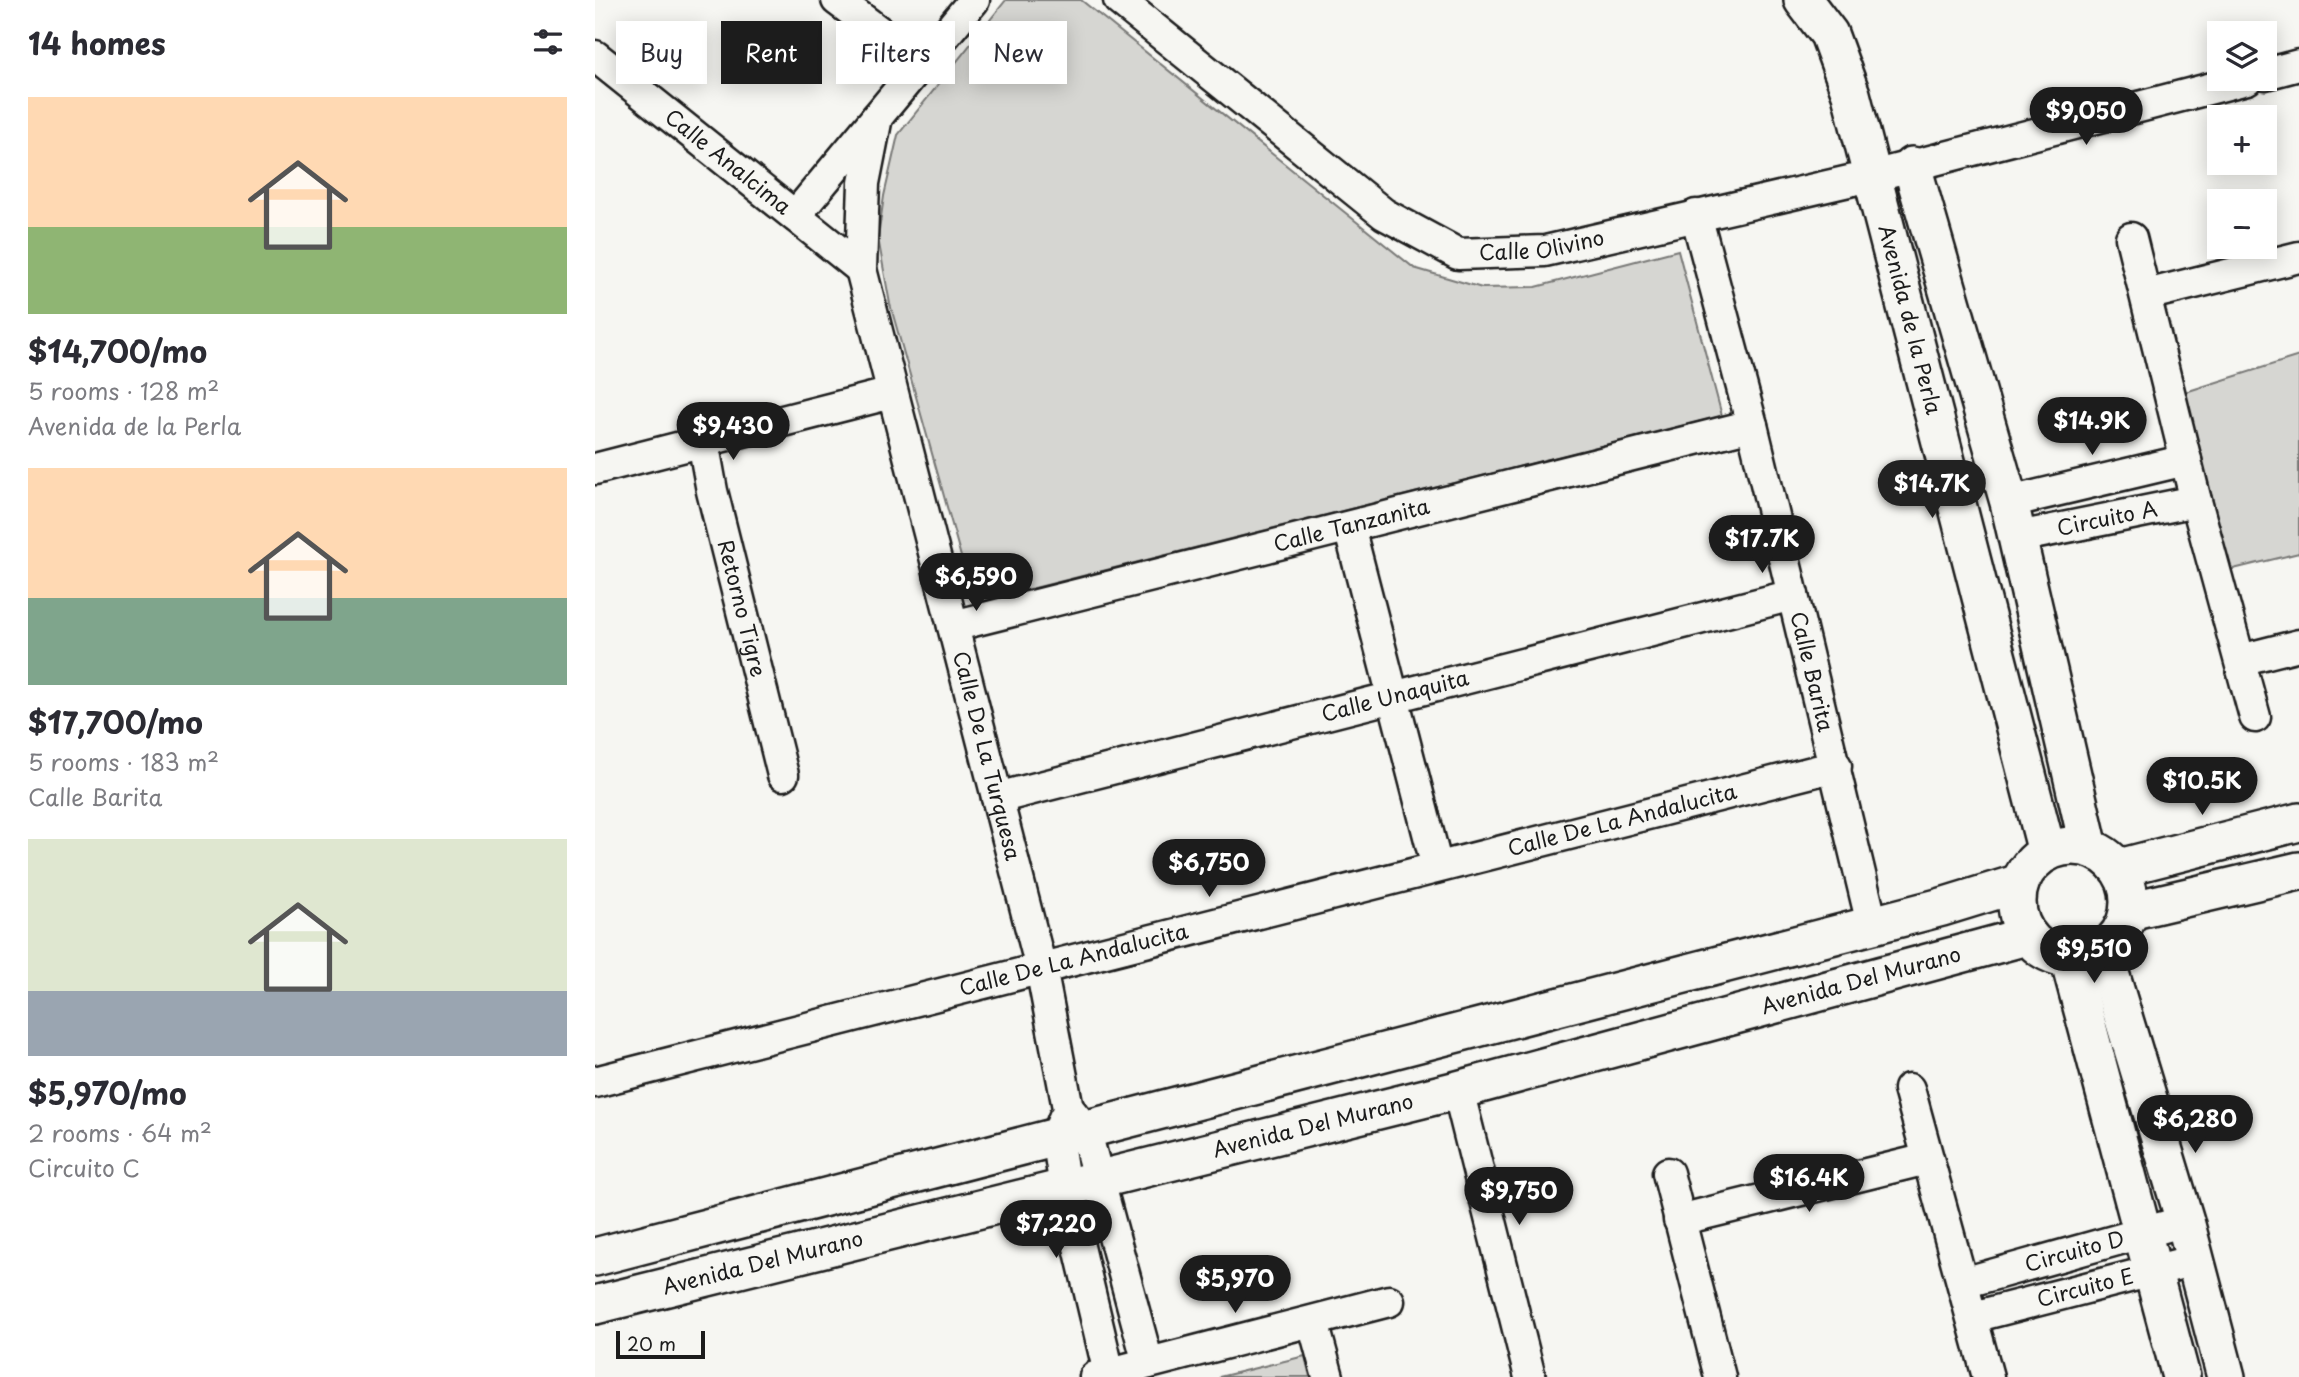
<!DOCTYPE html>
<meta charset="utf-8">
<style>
:root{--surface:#fff;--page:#f2f2f3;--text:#2b2b33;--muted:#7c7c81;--accent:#1c1c1c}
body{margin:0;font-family:"Playpen Sans",sans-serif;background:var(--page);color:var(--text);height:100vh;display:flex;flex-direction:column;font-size:26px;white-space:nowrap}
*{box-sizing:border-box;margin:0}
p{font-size:23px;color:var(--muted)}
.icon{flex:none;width:38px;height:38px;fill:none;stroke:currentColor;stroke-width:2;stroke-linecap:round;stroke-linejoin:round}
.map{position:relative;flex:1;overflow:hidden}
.drawer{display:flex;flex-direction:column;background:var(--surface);width:595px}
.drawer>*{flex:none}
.top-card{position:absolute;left:21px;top:21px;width:665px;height:63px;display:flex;gap:14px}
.controls{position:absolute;left:1612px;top:21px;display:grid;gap:14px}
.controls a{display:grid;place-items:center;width:70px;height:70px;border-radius:0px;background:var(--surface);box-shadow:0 4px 18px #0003;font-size:35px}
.scale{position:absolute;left:21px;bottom:18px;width:89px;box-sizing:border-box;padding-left:7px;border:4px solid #1c1c1c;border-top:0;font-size:19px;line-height:24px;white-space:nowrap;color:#1c1c1c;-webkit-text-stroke:5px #f6f6f2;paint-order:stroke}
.price{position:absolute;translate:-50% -60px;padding:0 16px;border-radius:24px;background:var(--accent);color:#fff;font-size:23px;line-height:46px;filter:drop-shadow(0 2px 4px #0008)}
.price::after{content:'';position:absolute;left:50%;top:42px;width:21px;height:16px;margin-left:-10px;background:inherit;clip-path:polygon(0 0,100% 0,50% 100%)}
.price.current{background:#222;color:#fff}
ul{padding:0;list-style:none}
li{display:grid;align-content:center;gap:14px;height:371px;padding:0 28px}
li span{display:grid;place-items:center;height:217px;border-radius:0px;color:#555}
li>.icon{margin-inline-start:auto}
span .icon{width:126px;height:126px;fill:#fffc;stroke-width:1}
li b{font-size:30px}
h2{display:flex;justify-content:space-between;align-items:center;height:84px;padding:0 28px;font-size:30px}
.tag{padding:0 24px;border-radius:0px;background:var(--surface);box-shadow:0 4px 18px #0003;font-size:24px;line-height:63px}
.tag.current{background:var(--accent);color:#fff}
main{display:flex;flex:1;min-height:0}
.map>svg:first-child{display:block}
</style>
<main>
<section class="drawer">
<h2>14 homes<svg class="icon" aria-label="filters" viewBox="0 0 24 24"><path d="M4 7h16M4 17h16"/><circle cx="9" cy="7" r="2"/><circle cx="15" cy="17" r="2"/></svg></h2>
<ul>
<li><span style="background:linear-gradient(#ffd9b3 60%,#8fb573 0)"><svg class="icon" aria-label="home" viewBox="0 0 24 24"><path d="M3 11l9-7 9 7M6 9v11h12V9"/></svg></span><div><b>$14,700/mo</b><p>5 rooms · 128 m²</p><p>Avenida de la Perla</p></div></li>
<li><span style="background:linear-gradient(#ffd9b3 60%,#7fa58c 0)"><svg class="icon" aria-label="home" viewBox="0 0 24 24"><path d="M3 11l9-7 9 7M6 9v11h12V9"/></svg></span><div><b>$17,700/mo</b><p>5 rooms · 183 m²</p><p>Calle Barita</p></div></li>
<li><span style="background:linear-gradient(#dfe7d0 70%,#9aa5b1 0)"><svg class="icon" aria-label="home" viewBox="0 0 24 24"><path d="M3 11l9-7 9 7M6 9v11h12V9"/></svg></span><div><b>$5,970/mo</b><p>2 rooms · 64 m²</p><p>Circuito C</p></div></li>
</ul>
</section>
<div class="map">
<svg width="1704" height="1377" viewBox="0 0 1704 1377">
<rect width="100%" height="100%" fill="#f6f6f2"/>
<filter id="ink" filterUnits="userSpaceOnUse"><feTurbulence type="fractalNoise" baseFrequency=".0143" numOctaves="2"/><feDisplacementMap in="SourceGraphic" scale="14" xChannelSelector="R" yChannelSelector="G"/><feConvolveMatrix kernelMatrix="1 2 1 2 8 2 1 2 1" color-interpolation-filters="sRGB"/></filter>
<g filter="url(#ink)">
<path fill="#d6d6d2" stroke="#797977" stroke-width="2" d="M411,0H486L819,268L887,288L941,287L1083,250L1127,416L379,603L295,304L283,238L289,196L303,135Z
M1704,356V553L1626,572L1578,396Z
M710,1356L715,1377H624Z"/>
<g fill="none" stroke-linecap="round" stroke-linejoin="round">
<g stroke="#1c1c1c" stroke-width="35">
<g id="minor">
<path d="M242,0L326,63"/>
<path id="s1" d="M524,0L789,214L863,254L950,251L1293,172L1652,79"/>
<path id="s2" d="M0,56L266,269"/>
<path d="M1670,74L1704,65"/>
<path id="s3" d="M282,117L269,183L266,269L446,968L473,1108L490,1129L553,1363"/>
<path id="s4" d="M1101,215L1157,425L1277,924"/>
<path d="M200,216L379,0"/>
<path d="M1536,238L1601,501L1660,717"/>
<path d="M1551,295L1704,257"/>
<path id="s5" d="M108,441L117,491L188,775"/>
<path d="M0,469L297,393"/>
<path d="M1414,502L1591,460"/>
<path d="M754,527L842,867"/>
<path id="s6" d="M1423,537L1601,501"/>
<path id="s7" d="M358,626L1157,425"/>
<path d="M1645,660L1704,645"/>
<path id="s8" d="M402,798L1198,595"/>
<path id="s9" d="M0,1082L1241,766"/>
<path d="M1314,1089L1393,1377"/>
<path d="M863,1090L935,1377"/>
<path d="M469,1118L462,1136L470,1188L514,1373"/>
<path d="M1073,1173L1125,1377"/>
<path d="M1084,1220L1332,1159"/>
<path id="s10" d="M1368,1283L1590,1221"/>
<path id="s11" d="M1378,1317L1600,1260"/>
<path d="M718,1322L733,1377"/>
<path d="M500,1377L794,1301"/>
</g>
</g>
<g stroke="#1c1c1c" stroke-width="42">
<g id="tertiary">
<path id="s12" d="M1208,0L1234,34L1256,94L1452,852"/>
<path d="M1317,166L1414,502L1494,848"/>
<circle cx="1478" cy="902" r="56"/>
<path d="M1524,868L1704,822"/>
<path d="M1534,911L1704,871"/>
<path d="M1508,950L1590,1221L1631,1377"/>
<path d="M1474,958L1586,1377"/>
<path d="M0,1257L1347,907L1425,883"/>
<path id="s13" d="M0,1305L863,1090L1432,936"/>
</g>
</g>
<use href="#minor" stroke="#f6f6f2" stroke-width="30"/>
<use href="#tertiary" stroke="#f6f6f2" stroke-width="37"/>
</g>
</g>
<g text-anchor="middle" stroke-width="5" stroke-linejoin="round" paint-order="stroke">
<g font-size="21" fill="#1c1c1c" stroke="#f6f6f2">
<text dy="7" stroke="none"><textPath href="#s2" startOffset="170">Calle Analcima</textPath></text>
<text dy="7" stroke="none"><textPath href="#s1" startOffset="509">Calle Olivino</textPath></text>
<text dy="7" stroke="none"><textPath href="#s12" startOffset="340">Avenida de la Perla</textPath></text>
<text dy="7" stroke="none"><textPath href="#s6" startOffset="91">Circuito A</textPath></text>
<text dy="7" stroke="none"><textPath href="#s7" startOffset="411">Calle Tanzanita</textPath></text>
<text dy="7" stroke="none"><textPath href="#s5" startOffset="172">Retorno Tigre</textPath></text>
<text dy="7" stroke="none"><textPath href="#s4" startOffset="471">Calle Barita</textPath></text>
<text dy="7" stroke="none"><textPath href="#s8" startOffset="411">Calle Unaquita</textPath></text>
<text dy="7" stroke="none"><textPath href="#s3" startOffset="656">Calle De La Turquesa</textPath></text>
<text dy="7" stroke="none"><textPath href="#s9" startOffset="1060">Calle De La Andalucita</textPath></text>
<text dy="7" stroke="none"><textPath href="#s9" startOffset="494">Calle De La Andalucita</textPath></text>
<text dy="7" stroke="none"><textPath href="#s13" startOffset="1307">Avenida Del Murano</textPath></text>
<text dy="7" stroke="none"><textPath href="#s13" startOffset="740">Avenida Del Murano</textPath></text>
<text dy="7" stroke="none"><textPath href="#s10" startOffset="116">Circuito D</textPath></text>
<text dy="7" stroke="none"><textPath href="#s13" startOffset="173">Avenida Del Murano</textPath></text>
<text dy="7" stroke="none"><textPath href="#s11" startOffset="116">Circuito E</textPath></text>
</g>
</g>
</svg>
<div class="controls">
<a><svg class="icon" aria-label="layers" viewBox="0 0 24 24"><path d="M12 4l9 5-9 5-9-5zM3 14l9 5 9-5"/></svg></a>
<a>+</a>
<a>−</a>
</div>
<div class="scale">20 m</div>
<b class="price" style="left:1491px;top:147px">$9,050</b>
<b class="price" style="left:1497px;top:457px">$14.9K</b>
<b class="price" style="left:138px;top:462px">$9,430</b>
<b class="price current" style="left:1337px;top:520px">$14.7K</b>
<b class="price" style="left:1167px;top:575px">$17.7K</b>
<b class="price" style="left:381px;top:613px">$6,590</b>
<b class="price" style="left:1607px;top:817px">$10.5K</b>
<b class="price" style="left:614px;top:899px">$6,750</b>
<b class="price" style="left:1499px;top:985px">$9,510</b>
<b class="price" style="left:1600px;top:1155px">$6,280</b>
<b class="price" style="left:1214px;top:1214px">$16.4K</b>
<b class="price" style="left:924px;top:1227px">$9,750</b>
<b class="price" style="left:461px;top:1260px">$7,220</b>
<b class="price" style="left:640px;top:1315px">$5,970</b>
<div class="top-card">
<a class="tag">Buy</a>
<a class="tag current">Rent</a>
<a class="tag">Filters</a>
<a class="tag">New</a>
</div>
</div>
</main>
